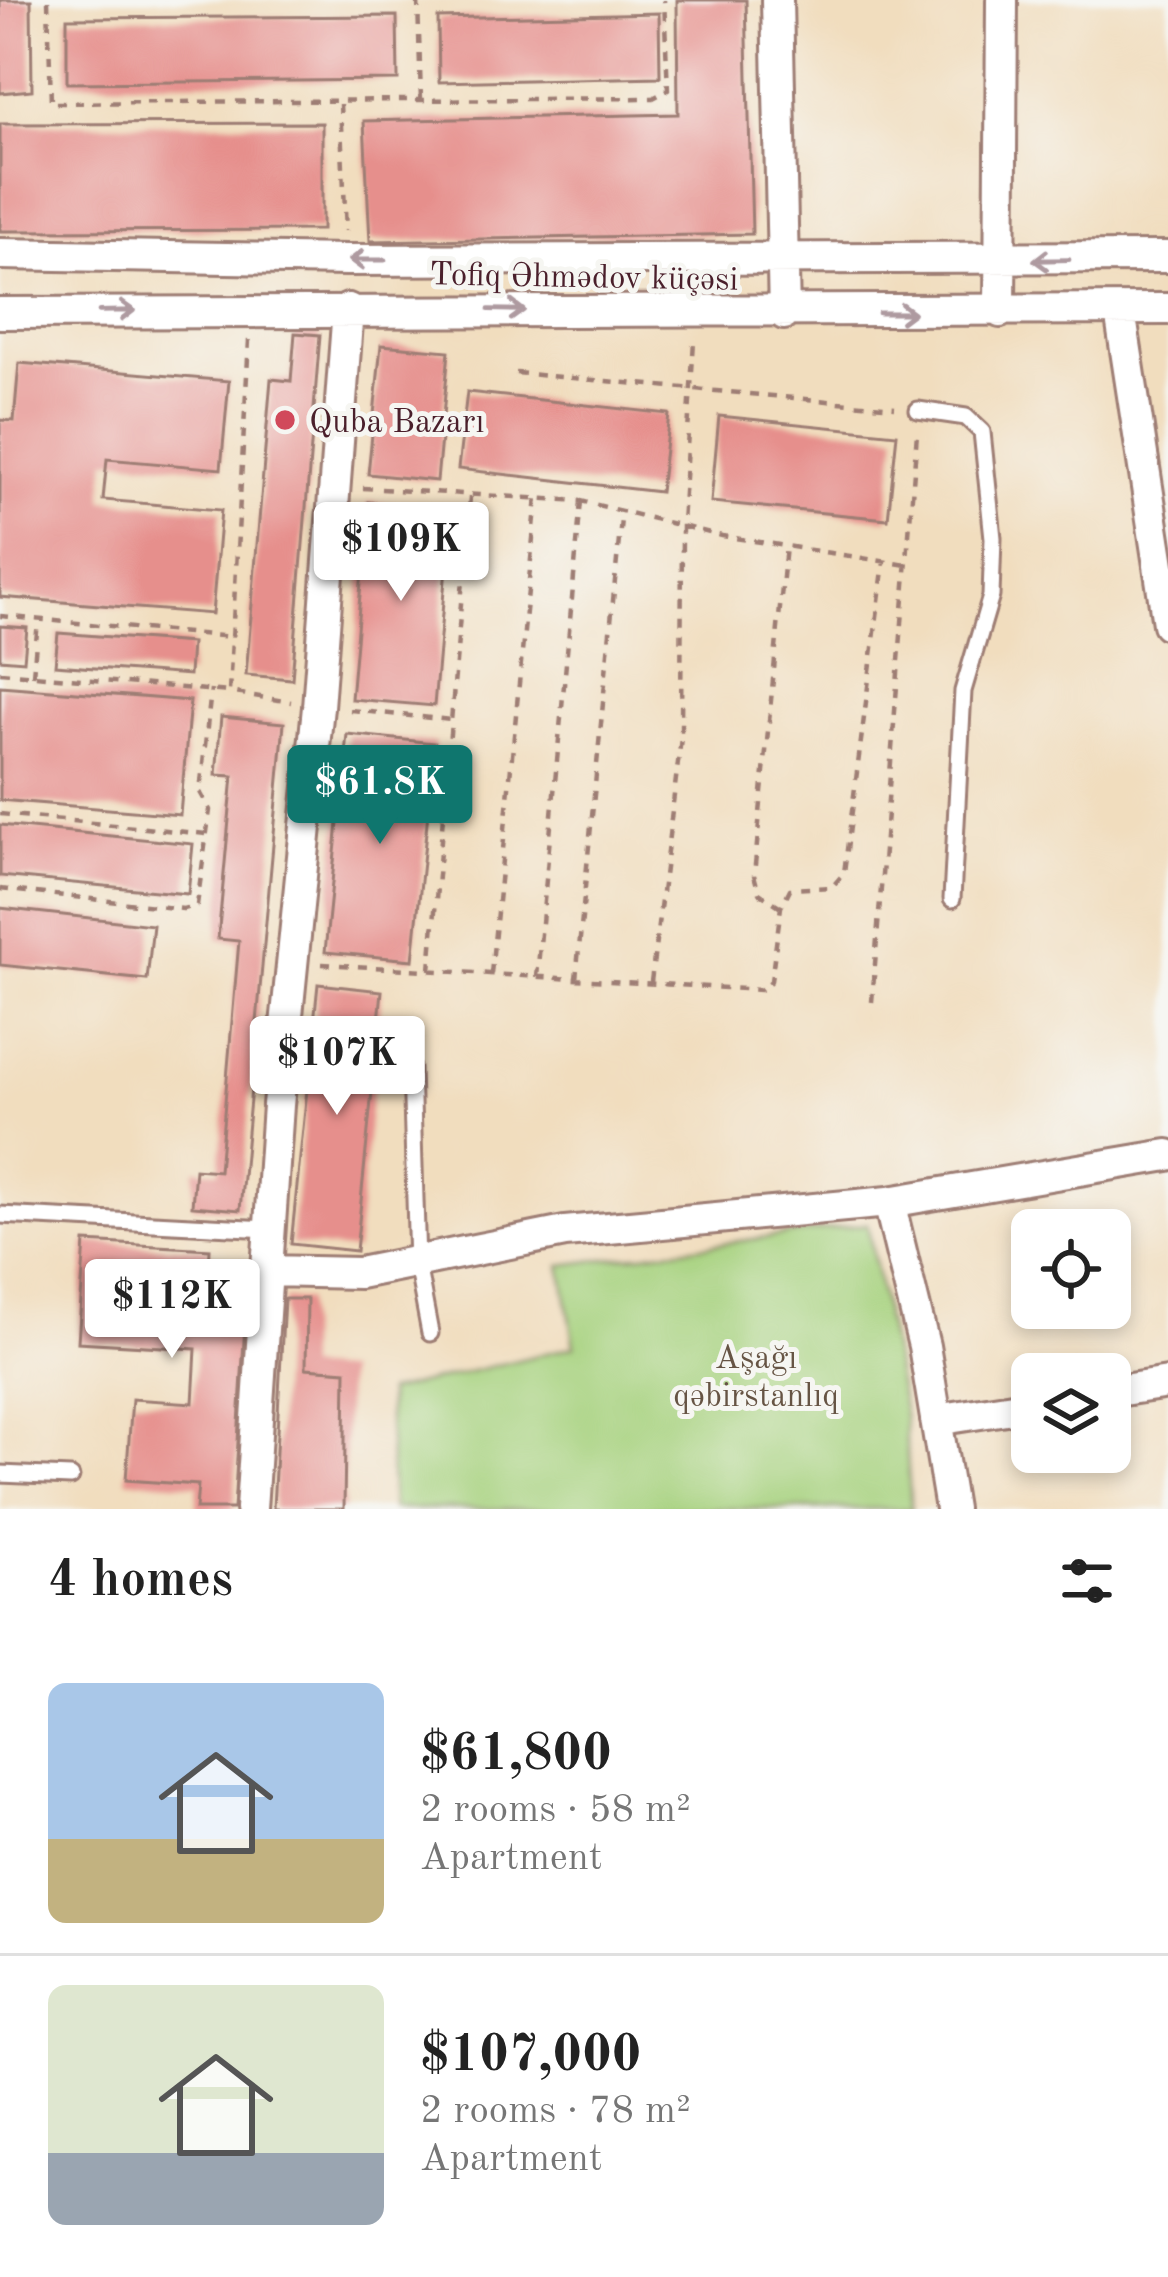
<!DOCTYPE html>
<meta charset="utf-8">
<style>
:root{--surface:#fff;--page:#f2f2f2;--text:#222;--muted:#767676;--line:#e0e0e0;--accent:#0f766e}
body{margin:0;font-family:"Old Standard TT",serif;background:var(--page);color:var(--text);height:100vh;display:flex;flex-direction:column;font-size:45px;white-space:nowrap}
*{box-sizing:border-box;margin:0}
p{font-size:39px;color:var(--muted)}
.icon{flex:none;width:66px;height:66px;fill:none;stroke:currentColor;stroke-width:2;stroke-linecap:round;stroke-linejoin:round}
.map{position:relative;height:1509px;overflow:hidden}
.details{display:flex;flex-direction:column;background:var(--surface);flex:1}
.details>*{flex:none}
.tools{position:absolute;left:1011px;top:1209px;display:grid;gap:24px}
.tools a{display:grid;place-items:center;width:120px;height:120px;border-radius:18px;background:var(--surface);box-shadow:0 6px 18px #0003;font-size:60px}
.price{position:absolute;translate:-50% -102px;padding:0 27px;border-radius:12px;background:#fff;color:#222;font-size:39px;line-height:78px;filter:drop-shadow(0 3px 6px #0008)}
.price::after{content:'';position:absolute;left:50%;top:72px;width:36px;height:27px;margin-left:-18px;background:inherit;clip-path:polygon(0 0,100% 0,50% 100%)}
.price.on{background:var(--accent);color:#fff}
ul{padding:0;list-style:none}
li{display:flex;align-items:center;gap:36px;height:300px;padding:0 48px}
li+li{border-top:3px solid var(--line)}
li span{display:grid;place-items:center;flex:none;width:336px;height:240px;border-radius:18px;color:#555}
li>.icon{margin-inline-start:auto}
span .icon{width:144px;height:144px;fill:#fffc;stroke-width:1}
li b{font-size:51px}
h2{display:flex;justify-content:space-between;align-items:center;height:144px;padding:0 48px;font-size:51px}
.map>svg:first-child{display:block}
</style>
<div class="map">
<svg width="1168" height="1509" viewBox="0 0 1168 1509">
<rect width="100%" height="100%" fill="#f6f6f2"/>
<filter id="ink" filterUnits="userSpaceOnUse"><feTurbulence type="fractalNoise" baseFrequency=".00833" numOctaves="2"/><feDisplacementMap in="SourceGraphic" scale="24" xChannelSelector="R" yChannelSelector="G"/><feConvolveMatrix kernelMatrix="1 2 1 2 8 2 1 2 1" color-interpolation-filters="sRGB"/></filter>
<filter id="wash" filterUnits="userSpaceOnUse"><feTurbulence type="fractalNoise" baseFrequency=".004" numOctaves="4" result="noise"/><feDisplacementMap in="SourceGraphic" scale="48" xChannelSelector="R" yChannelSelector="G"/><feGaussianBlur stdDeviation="2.7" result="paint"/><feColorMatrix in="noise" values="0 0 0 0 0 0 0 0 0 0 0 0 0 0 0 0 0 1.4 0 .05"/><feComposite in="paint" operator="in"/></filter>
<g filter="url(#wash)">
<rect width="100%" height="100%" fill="#f1ddbe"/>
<path fill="#a6d17d" stroke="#787854" stroke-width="3" d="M867,1224L904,1414L911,1509H392L387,1392L575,1346L561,1265Z"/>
<g id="blocks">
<path fill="#e68f8c" d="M0,0H31L32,90L0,93Z
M677,0H746L752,234L370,241L364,121L678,114Z
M659,13L660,77L439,82L438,18Z
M397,16L398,80L67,83V18Z
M322,123V230L0,231V124Z
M295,333L320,335L292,679L246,675L271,379L291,381Z
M381,345L449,351L437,481L368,474Z
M19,363L229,381L221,469L107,459L103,500L221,510L212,614L0,597V420L14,421Z
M467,392L669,414L660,492L458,469Z
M719,416L897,434L888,519L711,502Z
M368,502L451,510L434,706L351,699Z
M0,626L27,628L24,661L0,659Z
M58,633L191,643L189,675L55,665Z
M0,686L190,701L180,815L0,800Z
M221,717L284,723L240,1210L192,1206L195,1169L219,1171L239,941L218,939L233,776L216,775Z
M347,734L435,743L413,960L325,952Z
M0,825L193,844L188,894L0,876Z
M0,908L153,925L147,980L0,965Z
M318,984L382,991L356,1251L291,1244Z
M85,1242L210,1249L207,1304L246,1306L234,1509H196L198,1485L126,1480L132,1399L193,1403L196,1349L78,1342Z
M284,1299H307L306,1368L346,1371L344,1509H273Z"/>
</g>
</g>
<g filter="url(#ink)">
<use href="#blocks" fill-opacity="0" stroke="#9e7e74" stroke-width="3"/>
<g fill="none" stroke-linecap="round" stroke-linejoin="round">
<g stroke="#9e7e74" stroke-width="21">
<path id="lane" d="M918,410L966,417L982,432L993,538L991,596L963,691L952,899
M411,1068L417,1264L430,1333
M0,1215L270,1229
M0,1474L71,1477"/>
</g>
<g stroke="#9e7e74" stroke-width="36">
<path id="street" d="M777,0L784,314
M0,254L347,260L1168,257
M1120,311L1168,624
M1000,312L1002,0
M0,313L1168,309
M889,1202L924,1346L951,1509
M267,1271L359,1273L565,1232L889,1202L1168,1155
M1110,1392L1168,1383
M936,1420L1032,1405
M251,1509L278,1105L318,707L348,309"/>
</g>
<path stroke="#9e7e74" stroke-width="4.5" stroke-dasharray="9 9" stroke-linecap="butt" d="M48,0L51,103L653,98L668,90L664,0
M418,0L421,101
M340,104L346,231
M249,340L229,692L291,702
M516,373L895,407
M363,488L581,501L722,536L907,565
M0,616L233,637
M0,672L229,692
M33,675L38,621
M350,710L452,720
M0,814L207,834
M0,889L183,909L197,905L210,810L200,792L211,690
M781,907L759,893L754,875L786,546
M322,964L760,990L771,981L781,907L790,889L832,887L844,873L884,562
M430,970L470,497
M491,974L537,497
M537,977L581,501
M576,979L622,509
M651,982L681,738L682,523L694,341
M872,1002L917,433"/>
<use href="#lane" stroke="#fff" stroke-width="15"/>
<use href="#street" stroke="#fff" stroke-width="30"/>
</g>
<defs><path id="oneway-shaft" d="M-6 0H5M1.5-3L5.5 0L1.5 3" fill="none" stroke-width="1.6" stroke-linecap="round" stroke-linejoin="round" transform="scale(3)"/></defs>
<g stroke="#ae9aa0">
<use href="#oneway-shaft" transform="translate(367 260) rotate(-180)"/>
<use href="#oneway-shaft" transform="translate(1051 260) rotate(179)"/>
<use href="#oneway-shaft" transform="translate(507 310) rotate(1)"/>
<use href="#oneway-shaft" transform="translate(117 311) rotate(-1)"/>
<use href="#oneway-shaft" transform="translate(897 313)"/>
</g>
</g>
<circle fill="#d1495b" stroke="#f6f6f2" stroke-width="4.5" cx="285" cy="420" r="12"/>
<g text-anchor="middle" stroke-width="10" stroke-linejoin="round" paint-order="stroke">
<g font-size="33" fill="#4a1f2b" stroke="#f6f6f2">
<text transform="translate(584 275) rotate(1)" y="12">Tofiq Əhmədov küçəsi</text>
</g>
<g font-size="33" fill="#4a1f2b" stroke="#f6f6f2" text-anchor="start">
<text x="309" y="432">Quba Bazarı</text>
</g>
<g font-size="33" fill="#665444" stroke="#f6f6f2">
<text x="756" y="1368">Aşağı<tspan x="756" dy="38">qəbirstanlıq</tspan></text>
</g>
</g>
</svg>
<div class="tools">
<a><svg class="icon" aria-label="locate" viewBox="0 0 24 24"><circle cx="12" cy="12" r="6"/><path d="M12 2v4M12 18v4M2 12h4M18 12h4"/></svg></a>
<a><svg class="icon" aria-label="layers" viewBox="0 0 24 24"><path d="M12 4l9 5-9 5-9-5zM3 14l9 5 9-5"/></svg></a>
</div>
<b class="price" style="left:401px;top:604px">$109K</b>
<b class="price on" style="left:380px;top:847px">$61.8K</b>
<b class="price" style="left:337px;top:1118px">$107K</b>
<b class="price" style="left:172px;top:1361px">$112K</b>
</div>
<section class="details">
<h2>4 homes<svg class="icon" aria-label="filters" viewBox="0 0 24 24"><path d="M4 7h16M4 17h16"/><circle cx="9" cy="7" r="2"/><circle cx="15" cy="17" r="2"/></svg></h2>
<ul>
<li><span style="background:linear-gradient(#a9c7e8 65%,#c2b280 0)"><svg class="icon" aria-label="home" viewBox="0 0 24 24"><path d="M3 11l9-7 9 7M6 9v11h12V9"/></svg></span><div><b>$61,800</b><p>2 rooms · 58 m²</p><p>Apartment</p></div></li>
<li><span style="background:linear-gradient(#dfe7d0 70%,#9aa5b1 0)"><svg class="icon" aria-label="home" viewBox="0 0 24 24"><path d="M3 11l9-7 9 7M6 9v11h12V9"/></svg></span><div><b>$107,000</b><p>2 rooms · 78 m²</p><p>Apartment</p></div></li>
</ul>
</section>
